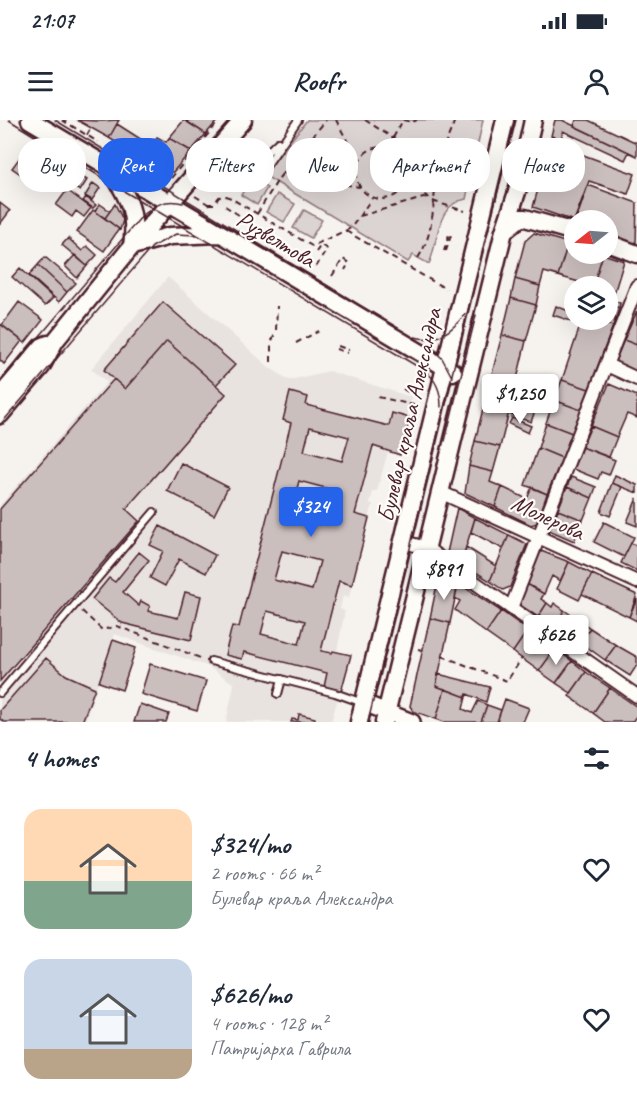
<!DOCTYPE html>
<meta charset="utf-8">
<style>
:root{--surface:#fff;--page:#f6f6f7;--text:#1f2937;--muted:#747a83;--accent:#2563eb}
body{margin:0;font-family:Caveat,sans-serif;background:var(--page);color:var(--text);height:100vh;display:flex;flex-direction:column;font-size:22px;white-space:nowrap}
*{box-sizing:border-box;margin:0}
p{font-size:20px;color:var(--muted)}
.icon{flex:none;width:33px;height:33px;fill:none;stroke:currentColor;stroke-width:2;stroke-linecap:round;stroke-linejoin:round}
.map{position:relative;height:602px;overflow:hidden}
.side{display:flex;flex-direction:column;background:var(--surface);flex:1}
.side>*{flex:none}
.banner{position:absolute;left:18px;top:18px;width:602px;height:54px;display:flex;gap:12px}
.needle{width:39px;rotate:253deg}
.tools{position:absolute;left:564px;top:90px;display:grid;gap:12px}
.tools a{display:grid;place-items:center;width:54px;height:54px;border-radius:50%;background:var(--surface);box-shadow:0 6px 24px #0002;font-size:30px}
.price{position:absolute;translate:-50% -51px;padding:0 14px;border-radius:6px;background:#fff;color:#222;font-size:20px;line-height:39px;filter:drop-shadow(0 2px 3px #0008)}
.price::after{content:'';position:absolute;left:50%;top:36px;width:18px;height:14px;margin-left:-9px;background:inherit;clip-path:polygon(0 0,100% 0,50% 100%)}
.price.active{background:var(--accent);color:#fff}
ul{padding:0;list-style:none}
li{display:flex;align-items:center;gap:18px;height:150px;padding:0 24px}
li span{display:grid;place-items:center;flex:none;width:168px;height:120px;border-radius:18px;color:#555}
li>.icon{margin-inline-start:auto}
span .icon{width:72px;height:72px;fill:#fffc;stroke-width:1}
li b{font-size:26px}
h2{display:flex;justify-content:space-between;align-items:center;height:72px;padding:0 24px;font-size:26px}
.pill{padding:0 21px;border-radius:24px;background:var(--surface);box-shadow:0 6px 24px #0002;font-size:21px;line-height:54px}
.pill.active{background:var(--accent);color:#fff}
.status{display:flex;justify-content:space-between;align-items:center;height:42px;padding:0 30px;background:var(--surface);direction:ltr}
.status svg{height:16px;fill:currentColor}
header{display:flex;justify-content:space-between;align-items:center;height:78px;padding:0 24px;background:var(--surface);font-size:27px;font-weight:600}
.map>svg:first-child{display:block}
</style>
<div class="status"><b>21:07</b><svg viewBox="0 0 49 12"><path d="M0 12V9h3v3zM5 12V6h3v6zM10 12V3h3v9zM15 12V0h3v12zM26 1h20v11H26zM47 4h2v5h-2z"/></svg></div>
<header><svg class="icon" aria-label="menu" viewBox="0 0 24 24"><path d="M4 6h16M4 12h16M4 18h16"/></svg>Roofr<svg class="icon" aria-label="person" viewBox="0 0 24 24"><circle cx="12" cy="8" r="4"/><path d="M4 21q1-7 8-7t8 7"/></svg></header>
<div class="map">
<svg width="637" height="602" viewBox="0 0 637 602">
<rect width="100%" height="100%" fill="#f6f3ef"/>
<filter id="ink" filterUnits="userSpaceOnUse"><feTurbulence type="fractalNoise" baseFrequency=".0167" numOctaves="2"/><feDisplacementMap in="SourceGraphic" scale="12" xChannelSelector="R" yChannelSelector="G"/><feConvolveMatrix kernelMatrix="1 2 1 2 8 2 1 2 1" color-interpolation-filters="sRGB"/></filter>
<g filter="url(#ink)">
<path fill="#e9e3e0" d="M168,157L269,247L289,260L329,251L411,277L407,297L410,298L400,335L388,332L377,371H373L370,383L373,384L349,477L343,476L340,489L345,491L337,531L351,535L331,602H226L234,564L209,547L114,514L85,602H0V385L107,262L91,249Z"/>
<path fill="#dcd4d2" stroke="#937a7e" stroke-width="1.5" d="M307,0H483L466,79C435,84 439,122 429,144L413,135L408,142L249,46L258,37L270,47Z
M251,58L267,68L257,85L241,75Z
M277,74L295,84L284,102L266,92Z
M304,90L322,100L311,118L293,108Z"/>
<path fill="#cbbfbe" stroke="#4a1f2b" stroke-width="1.5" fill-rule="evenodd" d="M77,0L99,1L119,0L109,18Z
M184,0L206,14L191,31L169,18Z
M185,0H218L206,14Z
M555,0H562L629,32L625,40L563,11L561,19L551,16Z
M576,0H588L637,23V36L574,6Z
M117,4L150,25L142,39L109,18Z
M157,17L166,22L169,18L191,31L173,52L162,51L142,39L150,25L159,31L161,28L153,23Z
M551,23L635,54L628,74L589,61L574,101L533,87Z
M29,25L39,33L22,55L12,48Z
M308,35L317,40L313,47L304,42Z
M53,40L64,48L55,61L43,53Z
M66,47L73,51L63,66L55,61L64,48Z
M73,51L87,60L80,71L72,66L74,62L68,59Z
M93,63L100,68L92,80L85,76Z
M588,65L637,83L636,124L608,114V100H576Z
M67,70L91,88L84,97L76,91L72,97L56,85Z
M86,77L96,85L93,88L83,81Z
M0,83L10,91L0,104Z
M100,84L110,91L105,98L95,91Z
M115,84L123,100L120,110L105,98Z
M93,90L119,109L104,131L77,112Z
M534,113L568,123L558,156L544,152L540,166L515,159L525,121Z
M68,118L82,131L87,126L97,135L87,146L62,125Z
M568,123L574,125V134H603L593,166L558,156Z
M603,134L624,141L612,180L620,183L619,188L608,184V166H593Z
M75,135L87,146L77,158L65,146Z
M45,137L76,163L67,172L38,145Z
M38,145L67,172L59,182L29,155Z
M20,148L53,178L45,186L12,157Z
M515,159L540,166L536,185L511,178Z
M511,178L536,185L526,221L502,215Z
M19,182L43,200L25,223L2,205Z
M163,182L235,245L216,265L167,221L125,269L104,250Z
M608,184L619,188L613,206L595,200H608Z
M556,186L574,193V202L553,195Z
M637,191V225L624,220Z
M582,200H595L613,206L589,269L562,260Z
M0,204L22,221L4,244L0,240Z
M502,215L526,221L513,276L488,269Z
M624,220L637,225V255L614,244Z
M167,221L226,274L126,389L139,401L0,561V389L114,259L125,269Z
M562,260L589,269L581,290L554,280Z
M609,264L637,276V298L627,294L617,317L591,306Z
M519,268L539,275L536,282L517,275Z
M488,269L513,276L500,327L475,321Z
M290,272L308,277L306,285L389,306L392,293L410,298L400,335L373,326L355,394L369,398L352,465L339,461L321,531L332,533L333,531L351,535L341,572L324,567L327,553L244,532L242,539L225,535L232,506L239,507L291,303L283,300ZM310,307L349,317L342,341L304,331ZM299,361L337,371L330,401L291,391ZM282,431L320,441L312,470L274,460ZM267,491L305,501L299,524L261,514Z
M517,278L537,285L531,302L511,295Z
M554,280L581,290L572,313L546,303Z
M512,298L531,306L528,313L509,304Z
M546,303L572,313L562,338L538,328Z
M591,306L617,317L609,337L582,327Z
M475,321L500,327L493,352L469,346Z
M582,327L615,340L609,355L601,352L598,359L573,349Z
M538,328L562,338L547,374L525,365Z
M181,343L228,367L214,395L167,371Z
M469,346L493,352L490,362L502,367L495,387L465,373Z
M615,355L637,365V373L612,363Z
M571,357L596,367L592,378L567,367Z
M612,363L622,367L610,396L601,392Z
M502,367L527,379L532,367L547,374L537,403L531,405L495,387Z
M567,367L592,378L583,400L558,390Z
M637,378V406L627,402Z
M457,388L475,398L461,443L447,433Z
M558,390L583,400L574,421L549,410Z
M475,398L509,415L503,429L471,412Z
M604,402L634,417L624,437L594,422Z
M160,406L215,435L206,453L179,439L165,466L150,458L163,431L150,425Z
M509,415L527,424L510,467L503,470L490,461Z
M631,423L637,426V451L621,443Z
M466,427L496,446L490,461L461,443Z
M541,431L569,442L560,461L552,456L544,474L527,464Z
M139,432L149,440L123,472L139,486L141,481L150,486L148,491L178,498L185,472L201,476L191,520L122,503L92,479L109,458L115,462Z
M569,442L592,454L579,480L557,469Z
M592,454L637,475L629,497L582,474Z
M452,459L501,491L486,513L455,490L460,481L455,478L458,464L450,462Z
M438,460L458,464L450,503L430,498Z
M527,464L544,474L541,479L547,483L538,497L519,484Z
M637,479V501L629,497Z
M547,483L552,487L554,483L564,490L555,509L538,497Z
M564,490L590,508L580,522L556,507Z
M501,491L528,510L513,532L486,513Z
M430,498L450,503L436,566L445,569L436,599L413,591L410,586Z
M590,508L616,525L605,540L580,522Z
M528,510L555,529L539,551L513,532Z
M113,520L136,528L122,570L99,562Z
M616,525L637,537V545L630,556L605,540Z
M555,529L572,541L556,563L539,551Z
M46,538L66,555L95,568L82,602H4L0,599V590Z
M572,541L586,552L571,573L556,563Z
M150,544L206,561L197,591L141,574Z
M586,552L610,568L593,593L569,576Z
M438,554L490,567L486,582L467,574L466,577L436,566Z
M610,568L637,587V595L632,602H605L593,593Z
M445,569L466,577L463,589L472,593L478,581L487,585L481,602H444L436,599Z
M505,579L529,588L523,602H497Z
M140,584L169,594L166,602H134Z
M487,585L501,590L497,602H481Z
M299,594L315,598L314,602H291L292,599L298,600Z"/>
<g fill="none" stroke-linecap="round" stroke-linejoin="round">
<g stroke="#4a1f2b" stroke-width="10">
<path id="service" d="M260,39L278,22
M267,45L298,0
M211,541L335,573L363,583
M0,573L154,392
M278,574L282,559"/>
</g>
<g stroke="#4a1f2b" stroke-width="16">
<path id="minor" d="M607,245L637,259
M440,372L637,462
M404,422L426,428L440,438L637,576
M511,488L637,166"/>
</g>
<g stroke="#4a1f2b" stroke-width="20">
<path id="tertiary" d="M364,583L412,602"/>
</g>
<g stroke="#4a1f2b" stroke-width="21">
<path id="secondary" d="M30,0L453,252
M113,53C129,79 137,94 132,126
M504,111L520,98H525L574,112
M608,123L637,134
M132,126L170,116L219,114
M0,276L41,227L48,224
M0,295L41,247L55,221L132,126L243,0
M359,602L505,0
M384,602L504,111L517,72L533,0"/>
</g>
<path stroke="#4a1f2b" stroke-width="2" stroke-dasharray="6 4.5" stroke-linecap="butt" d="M62,0L98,22
M336,0L358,41
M365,0L438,47
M403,0L412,2L417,0
M87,15L91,8
M356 53a26 26 0 1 1 52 0a26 26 0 1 1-52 0Z
M388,27L403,0
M283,53L359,67
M171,58L220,0
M407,63L435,82L465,91
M195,76L208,84L205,90
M208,84H214L219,77L227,76L312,126L351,108L372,78
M225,86L245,99
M257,94L279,58L326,0
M360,96L427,77
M346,111L446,169
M444,131L450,111
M446,131L452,112
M418,138C436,111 432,79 438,48C441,32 449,16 455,0
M316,147L327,129L321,125L316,132
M332,156L343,139L349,143L345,150
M276,210L277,186
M296,223L319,211
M338,226L349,230
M336,229L348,233
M271,242V223L275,214
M403,269L408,272
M378,277L418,286
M82,491L102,510L117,506L203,539
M418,529L423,530
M442,536L507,561L522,538"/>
<use href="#service" stroke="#fdfcf7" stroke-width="6"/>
<use href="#minor" stroke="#fdfcf7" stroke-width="12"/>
<use href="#tertiary" stroke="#fdfcf7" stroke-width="15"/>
<use href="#secondary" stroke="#fdfcf7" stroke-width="16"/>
<path stroke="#4a1f2b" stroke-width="1.5" d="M9,0L117,67L425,251C437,260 441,273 441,287
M55,0L432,229L442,238L452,257
M415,217C437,223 452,211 465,194
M0,263L141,97C155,85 165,78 183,83
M0,305L152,127L176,114L196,115
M445,321L476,195
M368,602L457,234L516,0"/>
</g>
</g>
<g text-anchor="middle" stroke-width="4.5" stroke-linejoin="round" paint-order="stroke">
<g font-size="24" fill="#4a1f2b" stroke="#fdfcf7">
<text transform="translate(276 119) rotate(31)" y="8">Рузвелтова</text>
<text transform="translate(409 295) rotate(-77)" y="8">Булевар краља Александра</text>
<text transform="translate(548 397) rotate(25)" y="8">Молерова</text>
</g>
</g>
</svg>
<div class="tools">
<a><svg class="needle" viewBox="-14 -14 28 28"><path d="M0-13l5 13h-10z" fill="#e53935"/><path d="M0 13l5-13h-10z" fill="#747a83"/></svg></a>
<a><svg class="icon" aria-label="layers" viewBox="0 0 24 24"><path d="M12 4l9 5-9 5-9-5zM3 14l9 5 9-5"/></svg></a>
</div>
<b class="price" style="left:520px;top:305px">$1,250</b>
<b class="price active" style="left:311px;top:418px">$324</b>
<b class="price" style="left:444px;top:481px">$891</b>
<b class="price" style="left:556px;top:546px">$626</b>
<div class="banner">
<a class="pill">Buy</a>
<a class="pill active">Rent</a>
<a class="pill">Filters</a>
<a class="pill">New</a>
<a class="pill">Apartment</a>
<a class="pill">House</a>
</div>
</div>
<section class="side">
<h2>4 homes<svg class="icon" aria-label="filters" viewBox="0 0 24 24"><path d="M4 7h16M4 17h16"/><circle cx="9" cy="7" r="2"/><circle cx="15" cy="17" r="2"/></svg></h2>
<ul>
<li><span style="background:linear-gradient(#ffd9b3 60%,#7fa58c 0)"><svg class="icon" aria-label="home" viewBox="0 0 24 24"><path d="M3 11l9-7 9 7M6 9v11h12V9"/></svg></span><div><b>$324/mo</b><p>2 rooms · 66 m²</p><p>Булевар краља Александра</p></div><svg class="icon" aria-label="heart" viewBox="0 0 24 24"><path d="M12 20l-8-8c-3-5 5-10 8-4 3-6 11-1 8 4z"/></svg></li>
<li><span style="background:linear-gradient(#c9d6e8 75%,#b9a48a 0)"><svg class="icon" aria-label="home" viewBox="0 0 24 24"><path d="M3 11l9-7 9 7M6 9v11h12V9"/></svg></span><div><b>$626/mo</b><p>4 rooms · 128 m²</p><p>Патријарха Гаврила</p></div><svg class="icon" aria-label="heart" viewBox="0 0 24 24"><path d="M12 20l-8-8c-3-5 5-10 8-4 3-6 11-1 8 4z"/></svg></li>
</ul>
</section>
